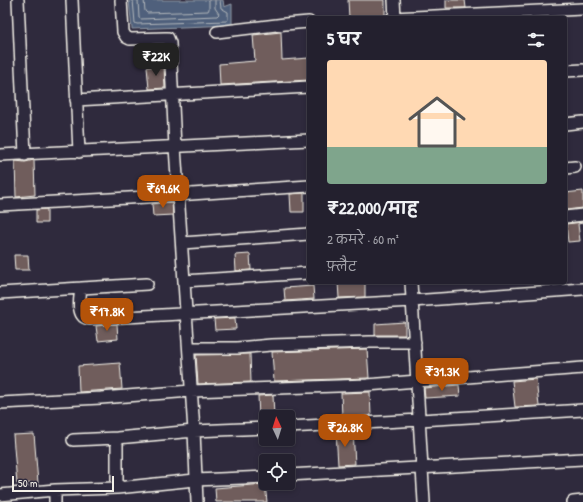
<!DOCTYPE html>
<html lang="hi">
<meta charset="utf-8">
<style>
:root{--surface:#23202e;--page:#2b2836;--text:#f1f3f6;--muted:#a3a3aa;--line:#403e4a;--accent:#b45309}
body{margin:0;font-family:"Patrick Hand","Playpen Sans Deva",sans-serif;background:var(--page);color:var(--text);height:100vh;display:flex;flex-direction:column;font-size:15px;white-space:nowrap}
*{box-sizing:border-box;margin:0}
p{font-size:13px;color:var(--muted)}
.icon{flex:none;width:22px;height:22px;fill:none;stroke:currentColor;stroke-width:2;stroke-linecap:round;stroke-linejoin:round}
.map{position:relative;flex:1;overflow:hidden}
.drawer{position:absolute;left:307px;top:16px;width:260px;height:268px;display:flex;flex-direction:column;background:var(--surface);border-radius:4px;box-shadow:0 2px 6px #0003,0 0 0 1px var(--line)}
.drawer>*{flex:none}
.needle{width:26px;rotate:356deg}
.fabs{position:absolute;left:259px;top:410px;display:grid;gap:8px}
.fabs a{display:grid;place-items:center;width:36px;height:36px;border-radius:4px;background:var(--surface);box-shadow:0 2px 6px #0003,0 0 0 1px var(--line);font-size:20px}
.scale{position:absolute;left:12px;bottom:10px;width:102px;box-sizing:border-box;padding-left:4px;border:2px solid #f4f1e8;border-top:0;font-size:11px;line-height:14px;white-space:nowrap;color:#f4f1e8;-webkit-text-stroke:3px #2f2a3d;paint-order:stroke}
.price{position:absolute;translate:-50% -34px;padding:0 9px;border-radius:8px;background:var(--accent);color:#fff;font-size:13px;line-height:26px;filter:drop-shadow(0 1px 2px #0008)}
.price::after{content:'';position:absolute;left:50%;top:24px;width:12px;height:9px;margin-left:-6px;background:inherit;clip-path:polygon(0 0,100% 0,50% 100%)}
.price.selected{background:#222;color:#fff}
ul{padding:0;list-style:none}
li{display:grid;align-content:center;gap:8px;height:212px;padding:0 20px}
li+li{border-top:1px solid var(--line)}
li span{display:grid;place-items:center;height:124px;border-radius:4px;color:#555}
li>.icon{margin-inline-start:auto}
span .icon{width:72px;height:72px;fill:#fffc;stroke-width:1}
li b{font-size:17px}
h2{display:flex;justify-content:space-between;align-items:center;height:48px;padding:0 20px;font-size:17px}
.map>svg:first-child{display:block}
</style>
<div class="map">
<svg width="583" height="502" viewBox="0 0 583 502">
<rect width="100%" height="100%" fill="#2f2a3d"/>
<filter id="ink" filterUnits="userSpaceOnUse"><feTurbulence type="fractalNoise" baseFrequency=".025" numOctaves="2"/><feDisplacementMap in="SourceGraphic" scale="8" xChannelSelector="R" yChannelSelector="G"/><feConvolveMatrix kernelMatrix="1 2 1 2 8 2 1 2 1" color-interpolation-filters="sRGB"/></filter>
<g filter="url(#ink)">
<path fill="#50617b" stroke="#929ba7" d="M129,0H223L224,7L232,4V25L132,29Z"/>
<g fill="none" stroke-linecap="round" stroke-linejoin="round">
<path stroke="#b2b7bc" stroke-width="1" d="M133,0L135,23L137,24L227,21L228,19V12L221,8L220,0
M138,0L139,18L141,19L217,16L219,14L215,8V0
M144,0L145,11L147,13L208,11L209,9V0"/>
</g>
<path fill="#6f5d5c" stroke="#f4f1e8" d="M348,0H385V16L349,18Z
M446,0H465L466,8H446Z
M281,32L282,60L309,58V80L220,85L219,64L255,61L253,35Z
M164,66L165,88L149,89L147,67Z
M34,160L35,195L16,197L15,161L25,162Z
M583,191V208L566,210L565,193Z
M304,193V212H291L290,194Z
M172,202L173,215L153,216L152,204Z
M47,209V223H36V210Z
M583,222V223L578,224L580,241L568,242L566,224Z
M250,254L251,270L236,271L235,255Z
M14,255H28L29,270H15Z
M338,282H365V297L339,298Z
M313,286L314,299L285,301L284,288Z
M235,318L236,329L215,330L214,319Z
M405,322V335H375V324Z
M117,324L118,339L98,341L96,326Z
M367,349L369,378L274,381L272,352Z
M250,354L251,382L198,384L196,355Z
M120,363L122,389L79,392L78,366Z
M536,379L539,406L515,407L512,381Z
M459,385L460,396L425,398L424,388Z
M370,392L371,416L342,417L341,393Z
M273,395L274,417H259L258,396Z
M336,431H353L355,464L338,465Z
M34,434L38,483L17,484L13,435Z
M265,484L267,502H216L215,488Z"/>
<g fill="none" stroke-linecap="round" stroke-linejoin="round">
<g stroke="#f4f1e8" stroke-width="14">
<path id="minor" d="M18,0L25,155
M72,0L79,152
M121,0L123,32L126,37L130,39L165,38H168L170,43L175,147L194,431L197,502
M394,0L395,18
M392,18L583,9
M217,32L285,24L309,22
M565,71L583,70
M76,100L309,87
M565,124L583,122
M0,155L309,140
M565,168L575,167
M0,205L147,197L309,186
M565,217L583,215
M182,243L309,234
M184,281L309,273
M411,282L424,502
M81,288C80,298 75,318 90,319L412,301L583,289
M0,293L147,284
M189,348H237L271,345L370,342H415
M0,403L101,398L191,391L367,385L583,368
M288,427L420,420L583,410
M117,438V488
M73,440L117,438L194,431L266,428
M288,475L583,459
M0,495L55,490L117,488L195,480L266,477
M55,502V490
M573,502L583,501"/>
</g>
<use href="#minor" stroke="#2f2a3d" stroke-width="11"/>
</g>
</g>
</svg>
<div class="fabs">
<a><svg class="needle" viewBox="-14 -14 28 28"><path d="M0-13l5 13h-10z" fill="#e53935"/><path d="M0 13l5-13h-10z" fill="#a3a3aa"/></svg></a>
<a><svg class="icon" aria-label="locate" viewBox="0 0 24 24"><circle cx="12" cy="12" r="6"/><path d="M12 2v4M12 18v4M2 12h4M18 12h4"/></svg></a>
</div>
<div class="scale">50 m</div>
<b class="price selected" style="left:156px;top:77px">₹22K</b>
<b class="price" style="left:163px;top:209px">₹69.6K</b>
<b class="price" style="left:107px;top:332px">₹17.8K</b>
<b class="price" style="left:442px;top:392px">₹31.3K</b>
<b class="price" style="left:345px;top:448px">₹26.8K</b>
<section class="drawer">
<h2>5 घर<svg class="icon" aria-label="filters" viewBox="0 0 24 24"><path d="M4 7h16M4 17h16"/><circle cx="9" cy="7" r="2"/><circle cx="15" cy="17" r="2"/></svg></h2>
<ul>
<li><span style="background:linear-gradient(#ffd9b3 70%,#7fa58c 0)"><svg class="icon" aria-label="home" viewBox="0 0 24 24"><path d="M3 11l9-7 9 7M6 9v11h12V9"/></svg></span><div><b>₹22,000/माह</b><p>2 कमरे · 60 m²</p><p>फ़्लैट</p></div></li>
</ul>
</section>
</div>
